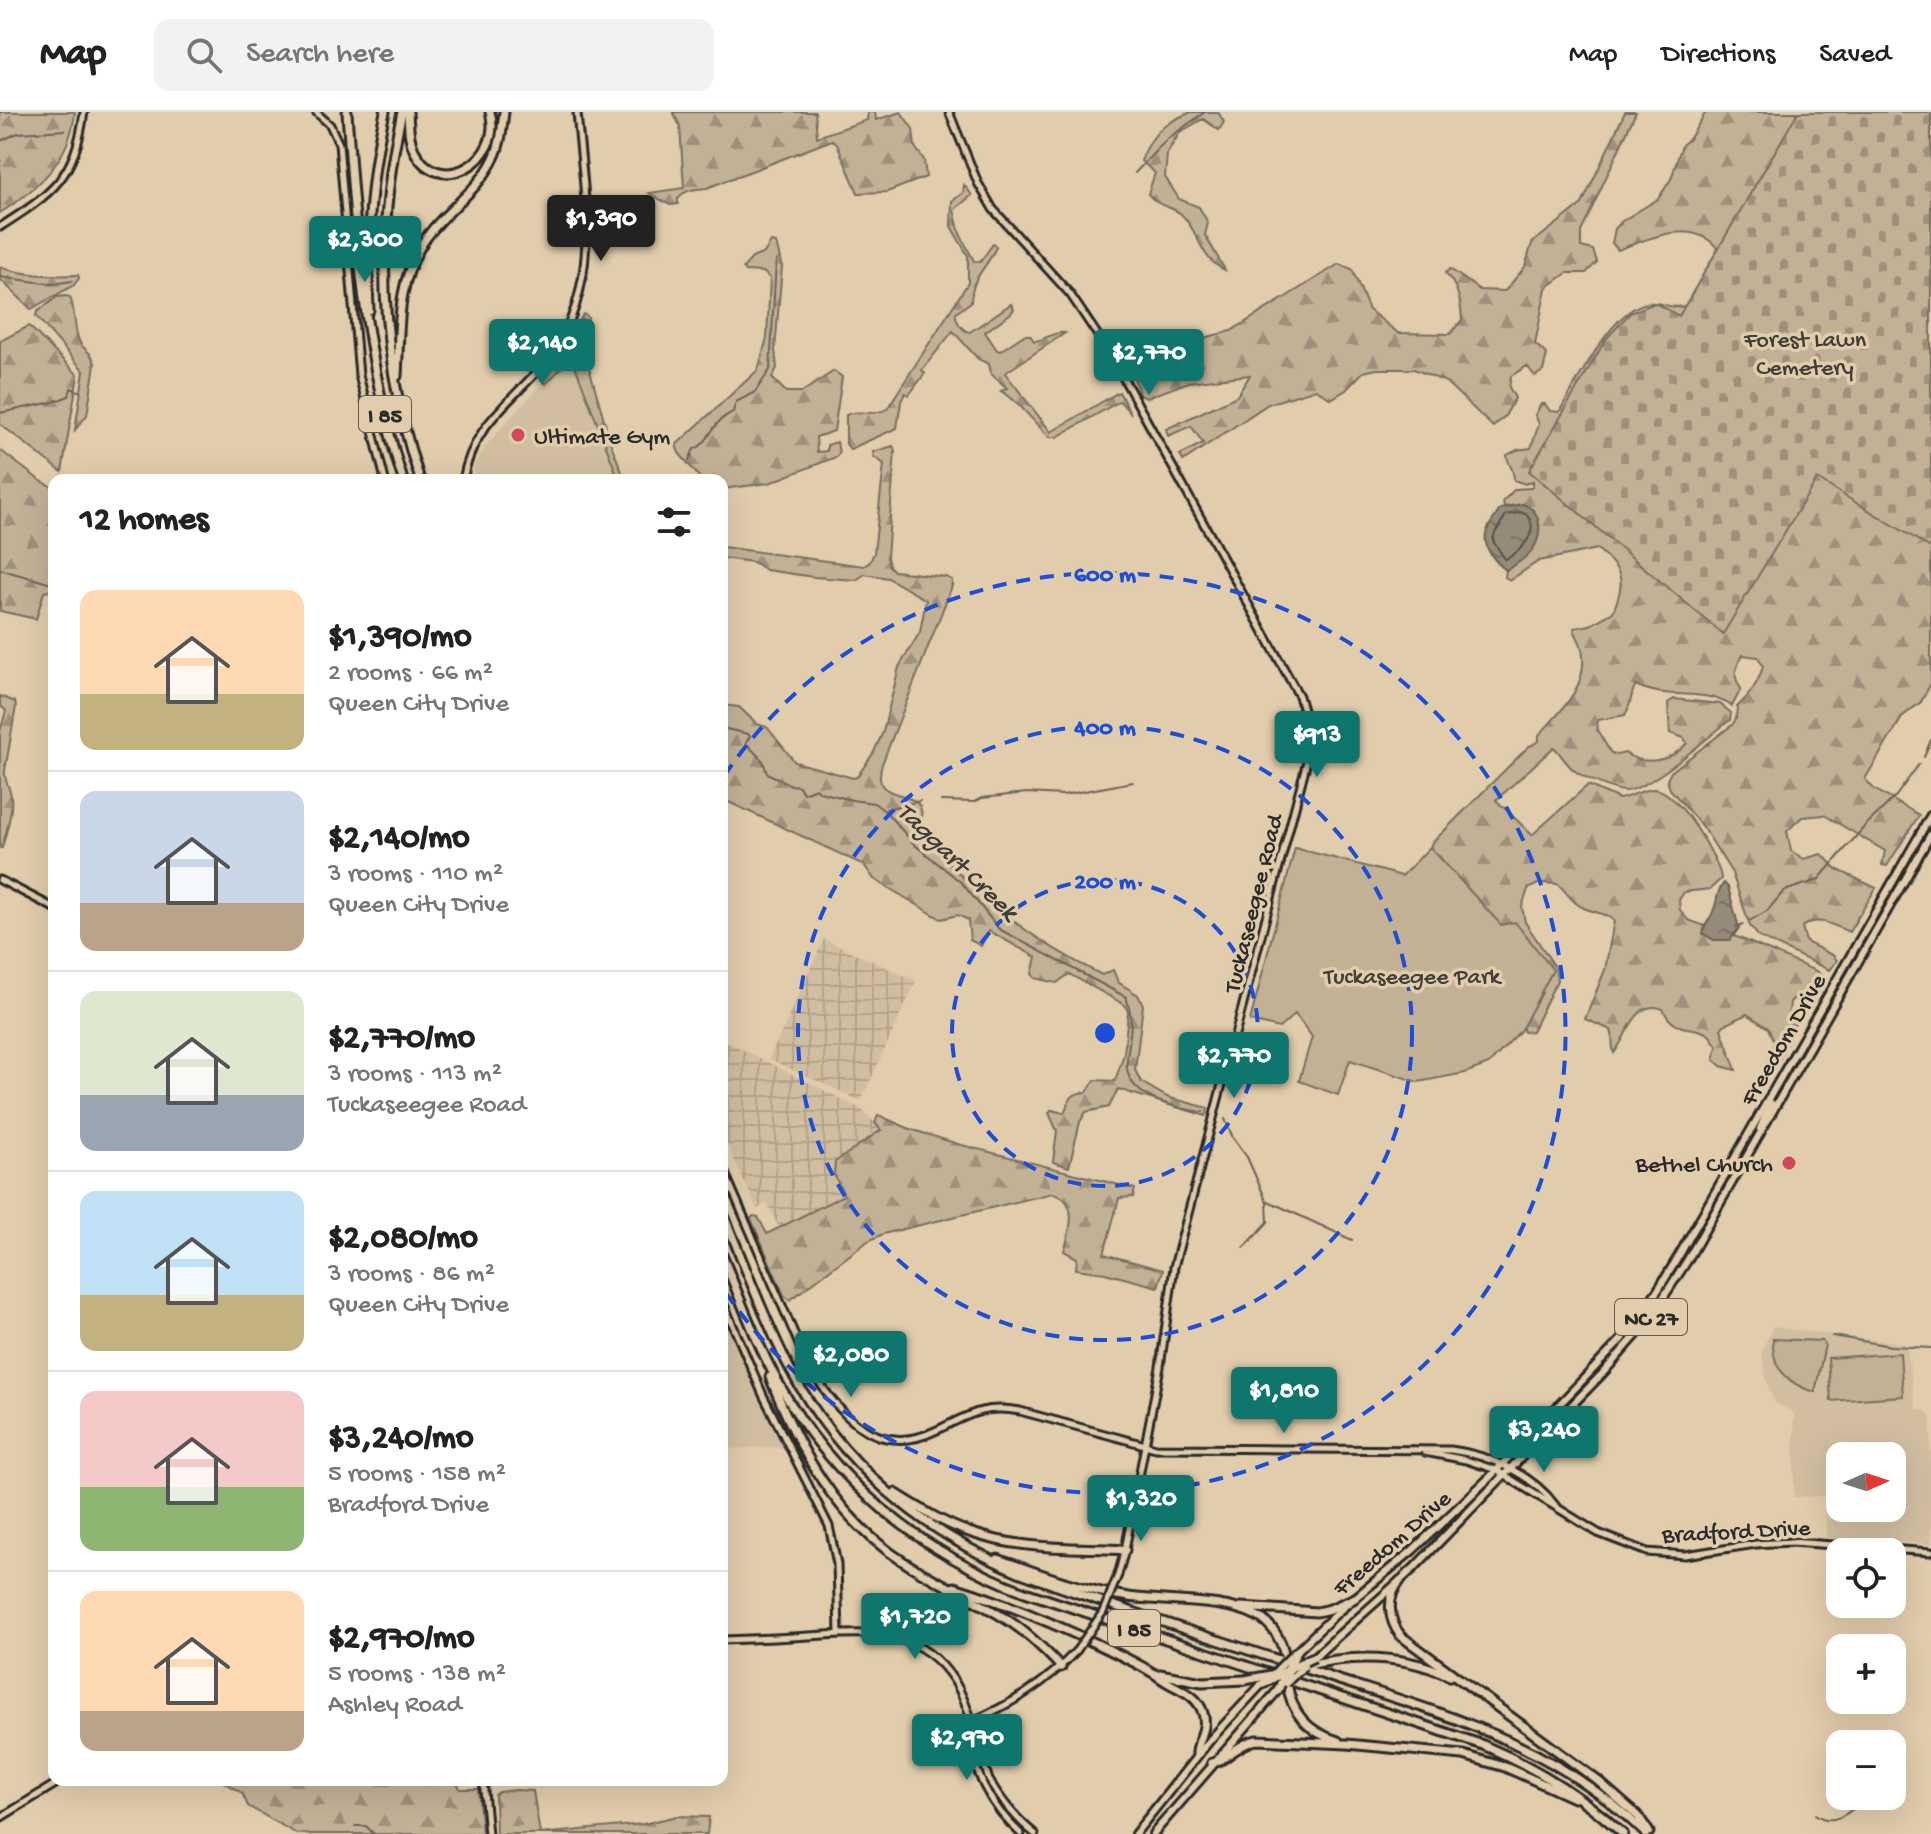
<!DOCTYPE html>
<meta charset="utf-8">
<style>
:root{--surface:#fff;--page:#f2f2f2;--text:#222;--muted:#767676;--line:#e0e0e0;--accent:#0f766e}
body{margin:0;font-family:"Gochi Hand",sans-serif;background:var(--page);color:var(--text);height:100vh;display:flex;flex-direction:column;font-size:30px;white-space:nowrap}
*{box-sizing:border-box;margin:0}
p{font-size:26px;color:var(--muted)}
.icon{flex:none;width:44px;height:44px;fill:none;stroke:currentColor;stroke-width:2;stroke-linecap:round;stroke-linejoin:round}
.map{position:relative;flex:1;overflow:hidden}
.side{position:absolute;left:48px;top:362px;width:680px;height:1312px;display:flex;flex-direction:column;background:var(--surface);border-radius:16px;box-shadow:0 8px 32px #0002}
.side>*{flex:none}
.needle{width:52px;rotate:87deg}
.controls{position:absolute;left:1826px;top:1330px;display:grid;gap:16px}
.controls a{display:grid;place-items:center;width:80px;height:80px;border-radius:16px;background:var(--surface);box-shadow:0 8px 32px #0002;font-size:40px}
.price{position:absolute;translate:-50% -68px;padding:0 18px;border-radius:8px;background:var(--accent);color:#fff;font-size:26px;line-height:52px;filter:drop-shadow(0 2px 4px #0008)}
.price::after{content:'';position:absolute;left:50%;top:48px;width:24px;height:18px;margin-left:-12px;background:inherit;clip-path:polygon(0 0,100% 0,50% 100%)}
.price.active{background:#222;color:#fff}
ul{padding:0;list-style:none}
li{display:flex;align-items:center;gap:24px;height:200px;padding:0 32px}
li+li{border-top:2px solid var(--line)}
li span{display:grid;place-items:center;flex:none;width:224px;height:160px;border-radius:16px;color:#555}
li>.icon{margin-inline-start:auto}
span .icon{width:96px;height:96px;fill:#fffc;stroke-width:1}
li b{font-size:34px}
h2{display:flex;justify-content:space-between;align-items:center;height:96px;padding:0 32px;font-size:34px}
header{display:flex;align-items:center;gap:48px;box-sizing:border-box;height:112px;padding:0 40px;background:var(--surface);border-bottom:2px solid var(--line)}
header strong{font-size:38px}
nav{display:flex;gap:44px;margin-inline-start:auto;font-size:28px}
.search{width:560px;height:72px;background:var(--page);display:flex;align-items:center;gap:20px;box-sizing:border-box;padding:0 28px;border-radius:16px;color:var(--muted);font-size:30px}
.map>svg:first-child{display:block}
</style>
<header>
<strong>Map</strong>
<div class="search"><svg class="icon" aria-label="search" viewBox="0 0 24 24"><circle cx="10" cy="10" r="6"/><path d="M15 15l6 6"/></svg>Search here</div>
<nav><a>Map</a><a>Directions</a><a>Saved</a></nav>
</header>
<div class="map">
<svg width="1931" height="1722" viewBox="0 0 1931 1722">
<defs>
<pattern id="industrial-grid" width="8" height="8" patternUnits="userSpaceOnUse" patternTransform="scale(2)"><rect width="8" height="8" fill="#d1bea0"/><path d="M0 4h8M4 0v8" fill="none" stroke="#b4a38a"/></pattern>
<pattern id="forest-firs" width="22" height="20" patternUnits="userSpaceOnUse" patternTransform="scale(2)"><rect width="22" height="20" fill="#c3b196"/><path d="M5 1l3.5 6h-7zM16 11l3.5 6h-7z" fill="#9f907b"/></pattern>
<pattern id="cemetery-stones" width="16" height="16" patternUnits="userSpaceOnUse" patternTransform="scale(2)"><rect width="16" height="16" fill="#c3b196"/><path d="M2 7V4a2 2 0 0 1 4 0v3zM10 15v-3a2 2 0 0 1 4 0v3z" fill="#9f907b"/></pattern>
<pattern id="water-ripples" width="26" height="14" patternUnits="userSpaceOnUse" patternTransform="scale(2)"><rect width="26" height="14" fill="#968a78"/><path d="M2 4q2-2 4 0t4 0M15 11q2-2 4 0t4 0" fill="none" stroke="#7b7163"/></pattern>
</defs>
<rect width="100%" height="100%" fill="#e1ccab"/>
<filter id="ink" filterUnits="userSpaceOnUse"><feTurbulence type="fractalNoise" baseFrequency=".0125" numOctaves="2"/><feDisplacementMap in="SourceGraphic" scale="16" xChannelSelector="R" yChannelSelector="G"/><feConvolveMatrix kernelMatrix="1 2 1 2 8 2 1 2 1" color-interpolation-filters="sRGB"/></filter>
<g filter="url(#ink)">
<path fill="#d1bea0" fill-rule="evenodd" d="M572,238L621,368H474V352L488,331Z
M722,1206L784,1335L722,1337Z
M1773,1215L1906,1232L1916,1296L1927,1300L1931,1307V1432L1826,1426L1825,1384L1794,1385V1301L1774,1290L1766,1266L1762,1240ZM1840,1344H1892V1396H1840Z"/>
<path fill="url(#industrial-grid)" d="M824,827L916,869L861,989L769,947Z
M722,927L861,997L882,1018L834,1062L845,1083L779,1116L767,1091L757,1097L722,1021Z"/>
<path fill="url(#forest-firs)" stroke="#776e60" stroke-width="2" d="M0,0H75C70,48 39,76 0,101Z
M673,0H815L817,25L867,8L868,0H875L876,8L901,0L913,17L915,35L924,48L926,65L887,80L858,81L837,32L832,28L707,76C696,77 686,77 678,86V92L670,93L649,81L684,76L680,14Z
M1191,0H1218L1224,10L1219,18L1203,7L1180,20L1167,42L1165,65L1179,87L1199,95L1208,111L1205,123L1225,158C1198,146 1200,119 1181,102C1170,93 1161,97 1148,82L1155,61L1141,49C1152,20 1163,12 1191,0Z
M1625,0H1636L1581,120V135L1593,138L1597,150L1586,161H1567L1546,176L1535,232L1547,242L1543,259L1535,264L1527,254L1511,264L1509,275L1515,286L1505,304L1493,315L1446,270L1414,257H1377L1363,260L1346,278L1331,287L1316,277L1268,292L1183,349L1180,343L1203,331L1191,314L1168,324L1166,317L1237,284L1250,263L1189,270L1146,286L1139,282L1133,262L1192,229L1231,219L1339,152L1352,157L1369,198L1398,221L1450,222L1462,208C1461,191 1458,173 1445,161L1450,157L1480,178L1505,179L1525,155L1532,131L1582,92Z
M1706,0H1856L1775,343L1931,423V571L1921,590L1903,604L1865,667L1874,677L1919,703L1887,754L1882,753L1885,739L1824,703L1802,705L1787,719L1791,739L1804,747L1822,742L1836,757L1876,776L1849,820C1833,813 1817,803 1802,815L1806,830L1834,844L1837,849L1829,858L1759,825L1750,814L1732,761L1705,718L1670,677L1667,668L1671,660L1732,613L1736,607L1737,595C1750,583 1759,571 1763,554L1758,545L1743,543C1735,556 1732,563 1741,577L1732,594C1703,575 1666,589 1636,573C1630,581 1632,592 1625,603L1598,608L1597,618L1611,641L1617,643L1625,641C1645,655 1672,649 1687,631L1684,626L1670,621L1668,591L1674,587L1720,592L1731,601L1730,608C1708,625 1652,676 1626,679C1617,680 1583,665 1575,659C1567,653 1561,642 1554,635L1496,688L1532,723L1588,673L1619,687C1630,685 1644,677 1655,677C1677,678 1720,747 1721,767L1710,777L1684,780L1679,788L1680,798L1688,808L1742,827L1818,860L1823,866L1812,881L1798,882L1790,890L1789,901L1795,912L1776,954L1772,957L1768,945L1774,930L1768,916L1747,902L1724,913L1721,917L1736,958L1721,954L1714,948L1717,934C1714,930 1712,926 1709,923C1693,911 1675,924 1663,897C1635,886 1627,925 1614,941C1611,933 1614,925 1611,918L1585,907L1605,858L1614,809C1606,800 1593,801 1582,795C1571,790 1567,780 1558,772L1540,771L1528,777L1522,795L1525,810L1555,855L1557,868L1532,919L1524,920L1522,913L1542,881V872L1430,741L1431,732L1528,635L1539,629V623C1562,598 1592,571 1581,533C1579,527 1575,522 1574,516L1590,513L1613,500C1625,469 1625,459 1597,437L1539,449L1510,468L1505,465L1506,458L1515,453L1522,392L1504,395L1503,389L1515,377L1531,376L1533,372V369L1525,372L1514,368C1514,356 1507,351 1507,343L1517,338L1531,336L1539,312L1535,303L1541,292H1545L1550,299L1559,300C1578,270 1612,196 1648,191C1663,189 1669,198 1685,194L1718,137C1693,105 1647,127 1618,138L1612,131L1615,117L1622,109L1658,87L1671,67L1682,33L1690,26Z
M964,73L972,83L954,98L960,122L974,149L980,150L993,132L996,135C986,158 972,163 971,190L956,201C955,208 962,219 970,220L1011,192L1014,197L1011,201L985,220L997,238L1000,239L1024,223H1030L1034,229C1045,228 1054,219 1065,221L1005,261L1051,320L1119,280L1131,302L1120,289L1057,325H1050C1032,310 1021,290 1001,279L1007,276L991,262L989,252L978,247L953,219L922,258L925,261L909,283L905,281L901,289L897,316L850,337L846,332V303C859,297 873,305 887,297L968,171V144L951,114L952,89L963,81Z
M771,130L776,131L782,154L775,238L777,256L772,266L786,280H802L834,259L842,265L834,319L816,325L817,340L827,339V333L837,330L839,341L836,345L769,371L722,377V368L701,367L679,341L676,333L758,258L767,226L770,166L763,160L745,159L743,156L752,146L764,141Z
M0,155C26,164 51,164 78,163L79,166L74,173L31,197L0,167Z
M66,184L70,185C76,200 73,217 80,231C85,239 93,241 95,252L87,303L75,318L84,259L36,204L37,200L57,185Z
M583,202L588,205L584,238L611,332L625,368H619L574,251H566L546,272L544,269L568,233Z
M29,214L78,263L62,360L0,312V229Z
M893,334L895,339L887,445L889,454L894,459L946,465L952,468V474L882,652C872,687 900,677 917,691C925,698 919,706 922,714C923,719 928,726 931,730C977,787 1037,831 1102,863L1113,858L1118,870L1138,883L1143,893L1135,958L1141,970L1167,985L1208,996L1206,1004L1118,977L1109,995L1086,1000L1080,1010L1069,1055L1053,1050L1057,1019L1049,1001L1051,998L1064,1001C1070,987 1070,981 1087,980L1095,968L1115,969L1124,942L1128,899L1125,893L1069,862L1057,871L1035,866L1032,862L1036,845L989,819L981,834L970,828L968,808L958,803L941,807L874,767L864,753L722,687V593L739,595L757,612L767,615L795,650L853,666L857,665L874,640L883,620L899,555L920,520L926,488L888,466L865,462L856,468L814,465L766,458L753,450L722,446V435L864,454L870,450L874,441L884,352L874,345L873,340Z
M0,338L38,367L54,376V417L50,428L51,435L54,437V478L44,480L36,507L0,499Z
M0,584L15,590L16,594L5,659C4,669 10,675 11,684C13,700 6,720 2,736H0V620L6,599L0,593Z
M878,1003L910,1017L958,1032L1135,1077L1133,1085L1119,1086L1104,1142L1163,1158L1158,1175L1105,1161L1076,1157L1077,1146L1064,1139C1070,1120 1080,1088 1053,1081L883,1122L868,1129L790,1188L784,1183L751,1107L753,1104L758,1105L767,1122L844,1083L834,1062L835,1050L881,1018L875,1011Z
M220,1668H456L460,1677H478L482,1722H297L248,1694L242,1681Z
M515,1678L533,1679L540,1722L643,1712L677,1704L709,1705L707,1722H496L495,1683L499,1680Z"/>
<path fill="url(#cemetery-stones)" stroke="#776e60" stroke-width="2" d="M1798,0H1931V436L1817,367L1723,522L1529,359L1606,227L1630,201L1655,191L1679,204Z"/>
<path fill="#c3b196" stroke="#776e60" stroke-width="2" d="M1430,735L1501,813L1515,810L1553,858L1521,918L1489,952L1465,961L1418,970L1350,948L1338,983L1299,969L1312,925L1295,902L1279,916L1250,909L1295,736L1402,764Z
M1773,1227L1822,1229L1825,1233L1815,1280C1789,1273 1771,1256 1773,1227Z
M1900,1241L1903,1284L1831,1289L1828,1246Z"/>
<path fill="url(#water-ripples)" stroke="#6b6459" stroke-width="2" d="M1522,392C1542,397 1543,422 1533,437C1526,446 1516,453 1506,458C1495,450 1481,434 1487,419C1489,412 1496,405 1500,397Z
M1724,771L1728,775L1739,816L1730,828H1714L1703,822C1704,812 1711,807 1714,797C1718,787 1716,780 1724,771Z"/>
<g fill="none" stroke-linecap="round" stroke-linejoin="round">
<path stroke="#56514a" stroke-width="2" d="M1522,400C1545,413 1522,441 1505,447L1493,429L1495,421L1506,403Z"/>
<path stroke="#6b6459" stroke-width="2" d="M0,29L18,21L65,18
M1135,61L1167,27L1205,0
M0,165L52,172L72,169
M0,301L53,290L69,284L71,276L81,280
M689,348L694,337C710,333 709,311 733,300L736,290L755,280L770,258L776,148
M0,457C19,463 36,467 54,473
M722,604L724,606L722,610
M722,612L726,617L748,622L750,624L746,631L763,649L767,661L791,673L799,674L803,681L816,676L820,680L852,688L874,691L886,700L915,733L962,771L999,817L1126,885C1135,908 1129,925 1127,948C1123,985 1174,996 1203,1000
M1924,645L1931,628
M941,689L974,690L982,686L1027,681L1063,683L1133,670
M886,697L920,689
M1749,809L1767,799L1784,779L1818,768L1866,713L1896,684L1919,652
M1736,815L1743,812
M1225,1007L1233,1026L1247,1045L1266,1088L1352,1128
M1244,1136L1268,1110L1267,1090
M1832,1224L1891,1234L1931,1236
M1815,1702C1835,1717 1852,1697 1870,1684
M355,1714H366L374,1722"/>
<g stroke="#2b2b2b" stroke-width="11">
<path id="minor" d="M316,0L330,13L339,32L359,263L385,368
M949,0L978,71L993,97L1070,182L1109,240L1299,584L1310,622L1307,649L1174,1155L1160,1255L1125,1438L1118,1463
M0,115C53,81 75,66 84,0
M463,368C473,313 508,293 542,254C605,181 584,87 577,0
M0,768L54,796
M722,1054L806,1249C835,1299 875,1349 937,1318C969,1303 983,1292 1020,1299L1156,1336L1451,1338C1489,1343 1532,1362 1555,1393
M722,1188L763,1283L829,1414L837,1452L839,1522
M1425,1340L1466,1348L1496,1358L1598,1421L1647,1440L1685,1443L1756,1432L1791,1430L1931,1440
M722,1528C751,1527 779,1526 808,1524C866,1521 919,1513 955,1570C972,1599 978,1636 989,1668C1002,1690 1015,1706 1035,1722
M970,1610C1012,1592 1045,1572 1077,1538
M970,1615C969,1656 991,1695 1021,1722
M483,1668L488,1722
M0,1706L62,1668"/>
</g>
<g stroke="#2b2b2b" stroke-width="12">
<path id="major" d="M1760,1017L1771,991
M1297,1539L1339,1499L1413,1438L1489,1366L1621,1228L1658,1178L1677,1147L1931,703
M1312,1547L1414,1456L1602,1262L1646,1212L1687,1149L1931,722
M1135,1722L1210,1628L1261,1573
M1153,1722L1278,1578"/>
</g>
<g stroke="#2b2b2b" stroke-width="13">
<path id="highway" d="M347,0C355,124 365,249 403,368
M402,0C374,123 380,248 420,368
M408,0C409,13 408,26 414,38C438,87 504,49 490,0
M369,198C366,131 370,65 385,0
M397,264C400,218 396,173 422,132C441,101 477,81 493,48C501,33 502,16 504,0
M722,1099C744,1151 763,1205 789,1255C839,1351 922,1420 1021,1461C1124,1499 1229,1531 1333,1566C1450,1604 1556,1633 1646,1722
M722,1143C740,1186 756,1231 779,1272C833,1369 921,1441 1025,1480L1483,1633C1535,1655 1581,1683 1623,1722
M770,1265C799,1338 836,1407 904,1450C937,1471 973,1486 1006,1507C1027,1520 1044,1537 1061,1555
M895,1381C919,1396 944,1412 972,1421C1020,1438 1075,1435 1125,1438
M998,1447C1040,1462 1084,1479 1129,1485C1164,1490 1226,1487 1257,1504C1274,1513 1283,1531 1286,1549
M1400,1469C1386,1485 1388,1508 1401,1524L1598,1669L1638,1704L1649,1720
M954,1475C1004,1490 1050,1510 1097,1532C1119,1543 1143,1553 1162,1567C1176,1577 1193,1580 1201,1596C1211,1617 1196,1626 1197,1643
M1241,1495L1317,1500L1330,1497L1355,1486
M1304,1554C1353,1542 1403,1542 1450,1564
M1160,1562L1202,1570L1245,1568
M1287,1570C1291,1602 1308,1620 1338,1629
M1212,1651C1226,1649 1235,1633 1256,1628L1347,1632L1463,1643L1505,1655L1574,1686"/>
</g>
<use href="#minor" stroke="#e1ccab" stroke-width="5"/>
<use href="#major" stroke="#e1ccab" stroke-width="6"/>
<use href="#highway" stroke="#e1ccab" stroke-width="7"/>
<g stroke="#2b2b2b" stroke-width="11" stroke-linecap="butt">
<path id="minor-bridge" d="M1077,1538L1103,1500L1118,1463"/>
</g>
<g stroke="#2b2b2b" stroke-width="12" stroke-linecap="butt">
<path id="major-bridge" d="M1268,1567L1294,1541
M1286,1571L1304,1554"/>
</g>
<g stroke="#2b2b2b" stroke-width="13" stroke-linecap="butt">
<path id="highway-bridge" d="M1288,1557L1314,1545
M1288,1557L1297,1539
M1245,1568L1271,1563
M1287,1570L1288,1558L1290,1557
M1261,1573L1286,1559
M1278,1578L1285,1562"/>
</g>
<use href="#minor-bridge" stroke="#e1ccab" stroke-width="5"/>
<use href="#major-bridge" stroke="#e1ccab" stroke-width="6"/>
<use href="#highway-bridge" stroke="#e1ccab" stroke-width="7"/>
</g>
</g>
<g fill="none" stroke="#1d4ed8" stroke-width="4" stroke-dasharray="14 10">
<circle cx="1105" cy="921" r="153"/>
<circle cx="1105" cy="921" r="307"/>
<path d="M724 664A460 460 0 1 1 724 1178"/>
</g>
<g fill="#d1495b" stroke="#e1ccab" stroke-width="3">
<circle cx="518" cy="323" r="8"/>
<circle cx="1789" cy="1051" r="8"/>
</g>
<g text-anchor="middle" stroke-width="7" stroke-linejoin="round" paint-order="stroke">
<g fill="#e1ccab" stroke="#625b51" stroke-width="2">
<rect x="359" y="284" width="52" height="36" rx="6"/>
<rect x="1615" y="1187" width="72" height="36" rx="6"/>
<rect x="1108" y="1498" width="52" height="36" rx="6"/>
</g>
<g font-size="22" font-weight="bold" fill="#2b2b2b">
<text x="385" y="310">I 85</text>
<text x="1651" y="1213">NC 27</text>
<text x="1134" y="1524">I 85</text>
</g>
<g font-size="24" fill="#423f3b" stroke="#e1ccab">
<text x="1805" y="234">Forest Lawn<tspan x="1805" dy="28">Cemetery</tspan></text>
<text x="1412" y="871">Tuckaseegee Park</text>
</g>
<g font-size="24" fill="#2b2b2b" stroke="#e1ccab" text-anchor="start">
<text x="534" y="331">Ultimate Gym</text>
<text x="1773" y="1059" text-anchor="end">Bethel Church</text>
</g>
<g font-size="24" fill="#2b2b2b" stroke="#e1ccab">
<text transform="translate(1252 791) rotate(-76)" y="8">Tuckaseegee Road</text>
<text transform="translate(1782 927) rotate(-60)" y="8">Freedom Drive</text>
<text transform="translate(1736 1418) rotate(-3)" y="8">Bradford Drive</text>
<text transform="translate(1391 1430) rotate(-41)" y="8">Freedom Drive</text>
</g>
<g font-size="26" font-style="italic" fill="#403e3a" stroke="#e1ccab">
<text transform="translate(959 748) rotate(44)" y="9">Taggart Creek</text>
</g>
</g>
<circle cx="1105" cy="921" r="12" fill="#1d4ed8" stroke="#e1ccab" stroke-width="4"/>
<g font-size="24" text-anchor="middle" font-weight="bold" fill="#1d4ed8" stroke="#e1ccab" stroke-width="7" stroke-linejoin="round" paint-order="stroke">
<text x="1105" y="469">600 m</text>
<text x="1105" y="622">400 m</text>
<text x="1105" y="776">200 m</text>
</g>
</svg>
<div class="controls">
<a><svg class="needle" viewBox="-14 -14 28 28"><path d="M0-13l5 13h-10z" fill="#e53935"/><path d="M0 13l5-13h-10z" fill="#767676"/></svg></a>
<a><svg class="icon" aria-label="locate" viewBox="0 0 24 24"><circle cx="12" cy="12" r="6"/><path d="M12 2v4M12 18v4M2 12h4M18 12h4"/></svg></a>
<a>+</a>
<a>−</a>
</div>
<b class="price active" style="left:601px;top:151px">$1,390</b>
<b class="price" style="left:365px;top:172px">$2,300</b>
<b class="price" style="left:542px;top:275px">$2,140</b>
<b class="price" style="left:1149px;top:285px">$2,770</b>
<b class="price" style="left:1317px;top:667px">$913</b>
<b class="price" style="left:1234px;top:988px">$2,770</b>
<b class="price" style="left:851px;top:1287px">$2,080</b>
<b class="price" style="left:1284px;top:1323px">$1,810</b>
<b class="price" style="left:1544px;top:1362px">$3,240</b>
<b class="price" style="left:1141px;top:1431px">$1,320</b>
<b class="price" style="left:915px;top:1549px">$1,720</b>
<b class="price" style="left:967px;top:1670px">$2,970</b>
<section class="side">
<h2>12 homes<svg class="icon" aria-label="filters" viewBox="0 0 24 24"><path d="M4 7h16M4 17h16"/><circle cx="9" cy="7" r="2"/><circle cx="15" cy="17" r="2"/></svg></h2>
<ul>
<li><span style="background:linear-gradient(#ffd9b3 65%,#c2b280 0)"><svg class="icon" aria-label="home" viewBox="0 0 24 24"><path d="M3 11l9-7 9 7M6 9v11h12V9"/></svg></span><div><b>$1,390/mo</b><p>2 rooms · 66 m²</p><p>Queen City Drive</p></div></li>
<li><span style="background:linear-gradient(#c9d6e8 70%,#b9a48a 0)"><svg class="icon" aria-label="home" viewBox="0 0 24 24"><path d="M3 11l9-7 9 7M6 9v11h12V9"/></svg></span><div><b>$2,140/mo</b><p>3 rooms · 110 m²</p><p>Queen City Drive</p></div></li>
<li><span style="background:linear-gradient(#dfe7d0 65%,#9aa5b1 0)"><svg class="icon" aria-label="home" viewBox="0 0 24 24"><path d="M3 11l9-7 9 7M6 9v11h12V9"/></svg></span><div><b>$2,770/mo</b><p>3 rooms · 113 m²</p><p>Tuckaseegee Road</p></div></li>
<li><span style="background:linear-gradient(#bfe0f5 65%,#c2b280 0)"><svg class="icon" aria-label="home" viewBox="0 0 24 24"><path d="M3 11l9-7 9 7M6 9v11h12V9"/></svg></span><div><b>$2,080/mo</b><p>3 rooms · 86 m²</p><p>Queen City Drive</p></div></li>
<li><span style="background:linear-gradient(#f6c9c9 60%,#8fb573 0)"><svg class="icon" aria-label="home" viewBox="0 0 24 24"><path d="M3 11l9-7 9 7M6 9v11h12V9"/></svg></span><div><b>$3,240/mo</b><p>5 rooms · 158 m²</p><p>Bradford Drive</p></div></li>
<li><span style="background:linear-gradient(#ffd9b3 75%,#b9a48a 0)"><svg class="icon" aria-label="home" viewBox="0 0 24 24"><path d="M3 11l9-7 9 7M6 9v11h12V9"/></svg></span><div><b>$2,970/mo</b><p>5 rooms · 138 m²</p><p>Ashley Road</p></div></li>
</ul>
</section>
</div>
